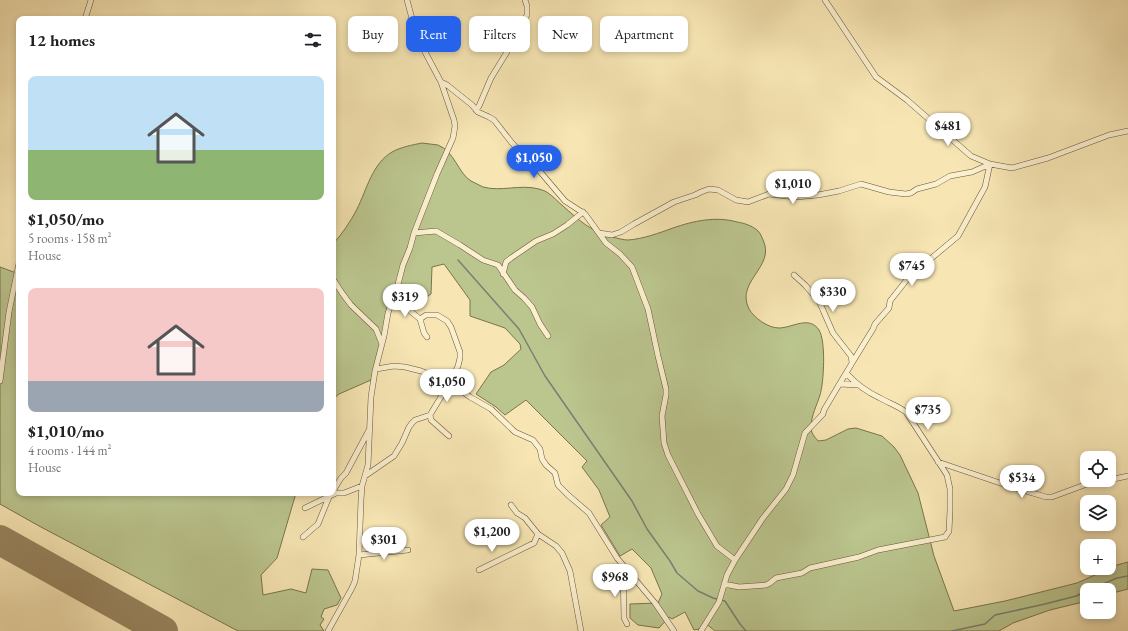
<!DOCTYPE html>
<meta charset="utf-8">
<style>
:root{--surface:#fff;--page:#f2f2f2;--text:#202124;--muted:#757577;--accent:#2563eb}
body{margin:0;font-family:"EB Garamond",serif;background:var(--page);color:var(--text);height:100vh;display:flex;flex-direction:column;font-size:15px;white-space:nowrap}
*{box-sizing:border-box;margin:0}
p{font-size:13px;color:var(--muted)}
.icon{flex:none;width:22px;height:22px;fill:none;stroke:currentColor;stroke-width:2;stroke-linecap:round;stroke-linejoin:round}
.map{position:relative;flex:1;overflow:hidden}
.drawer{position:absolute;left:16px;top:16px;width:320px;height:480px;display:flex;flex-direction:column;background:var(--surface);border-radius:8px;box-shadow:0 2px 6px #0003}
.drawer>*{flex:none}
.guide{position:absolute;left:348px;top:16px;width:380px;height:36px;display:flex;gap:8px}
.controls{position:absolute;left:1080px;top:451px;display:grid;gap:8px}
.controls a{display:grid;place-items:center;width:36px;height:36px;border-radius:8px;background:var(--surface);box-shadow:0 2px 6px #0003;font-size:20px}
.price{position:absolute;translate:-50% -34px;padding:0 9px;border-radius:14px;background:#fff;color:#222;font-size:13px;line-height:26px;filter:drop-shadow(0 1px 2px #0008)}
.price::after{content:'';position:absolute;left:50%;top:24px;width:12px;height:9px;margin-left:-6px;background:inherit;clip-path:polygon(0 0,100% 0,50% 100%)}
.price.current{background:var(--accent);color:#fff}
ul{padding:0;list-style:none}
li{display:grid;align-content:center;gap:8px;height:212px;padding:0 12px}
li span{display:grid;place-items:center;height:124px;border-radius:8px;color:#555}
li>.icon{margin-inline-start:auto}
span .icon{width:72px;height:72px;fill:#fffc;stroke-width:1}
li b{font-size:17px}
h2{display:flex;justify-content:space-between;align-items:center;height:48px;padding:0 12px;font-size:17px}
.chip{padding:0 14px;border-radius:8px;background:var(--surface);box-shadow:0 2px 6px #0003;font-size:14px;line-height:36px}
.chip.current{background:var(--accent);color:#fff}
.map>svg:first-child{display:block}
</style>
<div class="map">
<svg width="1128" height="631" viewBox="0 0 1128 631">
<rect width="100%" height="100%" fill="#f7e6b4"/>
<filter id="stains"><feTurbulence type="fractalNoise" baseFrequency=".005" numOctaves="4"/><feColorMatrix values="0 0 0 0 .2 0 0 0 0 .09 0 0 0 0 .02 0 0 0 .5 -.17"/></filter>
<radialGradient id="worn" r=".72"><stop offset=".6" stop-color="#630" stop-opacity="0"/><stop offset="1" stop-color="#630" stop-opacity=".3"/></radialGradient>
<path fill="#bbc58e" stroke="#7a744d" d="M422,143C427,144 433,144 438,145C455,152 458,173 471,181C475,183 479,185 483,187C501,192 520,184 539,189C542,190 546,191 548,193C553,196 558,202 563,206C579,220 590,231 612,237C617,238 623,240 628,240C643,239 659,233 673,228C693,221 716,216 737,222C744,223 753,226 758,231C760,233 762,237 763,240C776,267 735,281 749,309C754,318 768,328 779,328C792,328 809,315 819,330C826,341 824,382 820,395C817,405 811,416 811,427C811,433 814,436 818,441L826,440L848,429L856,428L882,436L894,447L900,455L918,493L934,556L954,611L1005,601L1077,583L1117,565L1128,562V589L1109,594V590H1087V601L1050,610L1013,623L999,631H715L705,623L699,629L694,630L685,612L672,619L669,617L659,628L638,625L630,618V604L658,603L662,594L651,568L632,549L620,556L601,525L610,517L599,490L582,467L587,461L526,400L505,415L496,407L476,394L491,372L504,365L521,349L520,344L505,328L470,316V300L444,264L432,267L431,294L415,305L406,293L396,290L371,380L339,394L333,399V244C342,234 351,221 357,209C367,189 372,164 392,152C401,147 412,145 422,143Z
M0,267L19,274V493H296L277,558L261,575L263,595L291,589L306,593L312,569L328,570L341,598L337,605L324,609L321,617L324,619L320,625L324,631H238L39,526L0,504Z"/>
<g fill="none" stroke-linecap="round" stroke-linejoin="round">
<path stroke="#778072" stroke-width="1.5" d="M458,260L519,329L545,376L632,501L647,529L670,561L677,573L698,591L713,598L725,601L740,624L746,631
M1089,590L1117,578L1128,576
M952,631L985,624L995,615L1045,604L1076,596L1087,591"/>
<path stroke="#988560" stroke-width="30" d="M0,540L163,631"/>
<g stroke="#685436" stroke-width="6">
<path id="minor" d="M825,0L876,77L907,100L971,156L990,164L1012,168L1048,158L1109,135L1128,131
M85,19L91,0
M441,82L447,85L472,105L478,112L489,117L494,120L512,143L537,168L565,201L585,214L606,243L620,254L632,267L648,309L658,356L666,389V395L662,416L664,443L668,455L698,514L717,546L735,560
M476,110L479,106L491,78L507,52L513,37L527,15V6L525,0
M414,233L436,231L460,245L483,260L498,265L515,290L524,298L532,307L540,324L548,336
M599,233L612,235L621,232L634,224L674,202L695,195L701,192L709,189L718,190L736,200L748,202L769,194L796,197L818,195L839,191L861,184L889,192L906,194L911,193L917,189L936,184L950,176L972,172L990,164
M503,274L506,262L511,258L536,241L553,234L567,225L583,212
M794,275L805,285L819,301L833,333L851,356L852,362
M333,279L342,293L351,305L376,329L382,344
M397,288L409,310L420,319L424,333L427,337
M376,369L394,366L405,367L421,371L450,382L470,397L491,409L515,432L533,440L540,449L542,459L546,465L555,473L558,485L568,495L589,513L617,558L655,603L674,631
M0,381L9,312L19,263
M840,384L857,385
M430,415L431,420L449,436
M938,462L1006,485L1046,497H1052L1087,484L1107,480
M365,476L394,456L402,443L409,427L412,423L415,420L430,415L450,382L458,366L460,358V352L451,327L447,321L437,315H426L420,319
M1109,480L1128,476
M333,491L341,478L346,473L369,430
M511,505L517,513L525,518L538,534L556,546L562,553L570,571L581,631
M305,508L336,493H344L362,486
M303,537L318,524L329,497
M359,555L408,550
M623,566L624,618L627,624
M479,570L534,543L538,534
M724,584L739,587L766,585L770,583L776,578L802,573L810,568L859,557L878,550L945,537L949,531L950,510V489L947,475L906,412C898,406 889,403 880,398C867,392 857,385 847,374
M328,631L352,588L355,581L359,555L361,500L362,486L368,465L371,397L375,371L384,336L388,313L397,288L403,265L410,248L414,233L437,174L453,138L455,126L454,120L441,82L417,37L407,0
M701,631L719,602L727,575L735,560L763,518L786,489L793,475L805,433L823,414L824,410C840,383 856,356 873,329L875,324L889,308L890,301L909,277L958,236L985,187L990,164"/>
</g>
<use href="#minor" stroke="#faefce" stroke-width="5"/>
</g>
<rect width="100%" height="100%" filter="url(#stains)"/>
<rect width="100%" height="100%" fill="url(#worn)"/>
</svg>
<div class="controls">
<a><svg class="icon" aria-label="locate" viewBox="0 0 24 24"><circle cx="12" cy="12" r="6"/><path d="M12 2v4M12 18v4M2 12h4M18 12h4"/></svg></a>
<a><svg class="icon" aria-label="layers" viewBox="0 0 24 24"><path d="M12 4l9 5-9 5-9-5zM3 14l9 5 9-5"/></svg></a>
<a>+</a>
<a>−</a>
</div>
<b class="price" style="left:948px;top:147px">$481</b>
<b class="price current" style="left:534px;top:179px">$1,050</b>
<b class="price" style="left:793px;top:205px">$1,010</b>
<b class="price" style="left:912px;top:287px">$745</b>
<b class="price" style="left:833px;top:313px">$330</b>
<b class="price" style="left:405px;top:318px">$319</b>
<b class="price" style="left:447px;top:403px">$1,050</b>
<b class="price" style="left:928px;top:431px">$735</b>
<b class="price" style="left:1022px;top:499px">$534</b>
<b class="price" style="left:492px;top:553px">$1,200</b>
<b class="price" style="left:384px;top:561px">$301</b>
<b class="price" style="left:615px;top:598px">$968</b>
<div class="guide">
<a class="chip">Buy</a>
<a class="chip current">Rent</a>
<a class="chip">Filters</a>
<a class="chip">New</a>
<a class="chip">Apartment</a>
</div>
<section class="drawer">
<h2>12 homes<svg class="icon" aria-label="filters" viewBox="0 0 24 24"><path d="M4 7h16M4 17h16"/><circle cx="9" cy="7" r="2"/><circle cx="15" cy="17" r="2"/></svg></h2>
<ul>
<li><span style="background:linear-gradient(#bfe0f5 60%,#8fb573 0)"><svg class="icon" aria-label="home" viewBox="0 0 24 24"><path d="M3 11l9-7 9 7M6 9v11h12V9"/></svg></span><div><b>$1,050/mo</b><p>5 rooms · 158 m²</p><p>House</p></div></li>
<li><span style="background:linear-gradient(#f6c9c9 75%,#9aa5b1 0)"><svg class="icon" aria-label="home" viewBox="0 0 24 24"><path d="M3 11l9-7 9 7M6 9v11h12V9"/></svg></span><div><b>$1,010/mo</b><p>4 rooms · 144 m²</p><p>House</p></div></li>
</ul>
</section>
</div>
